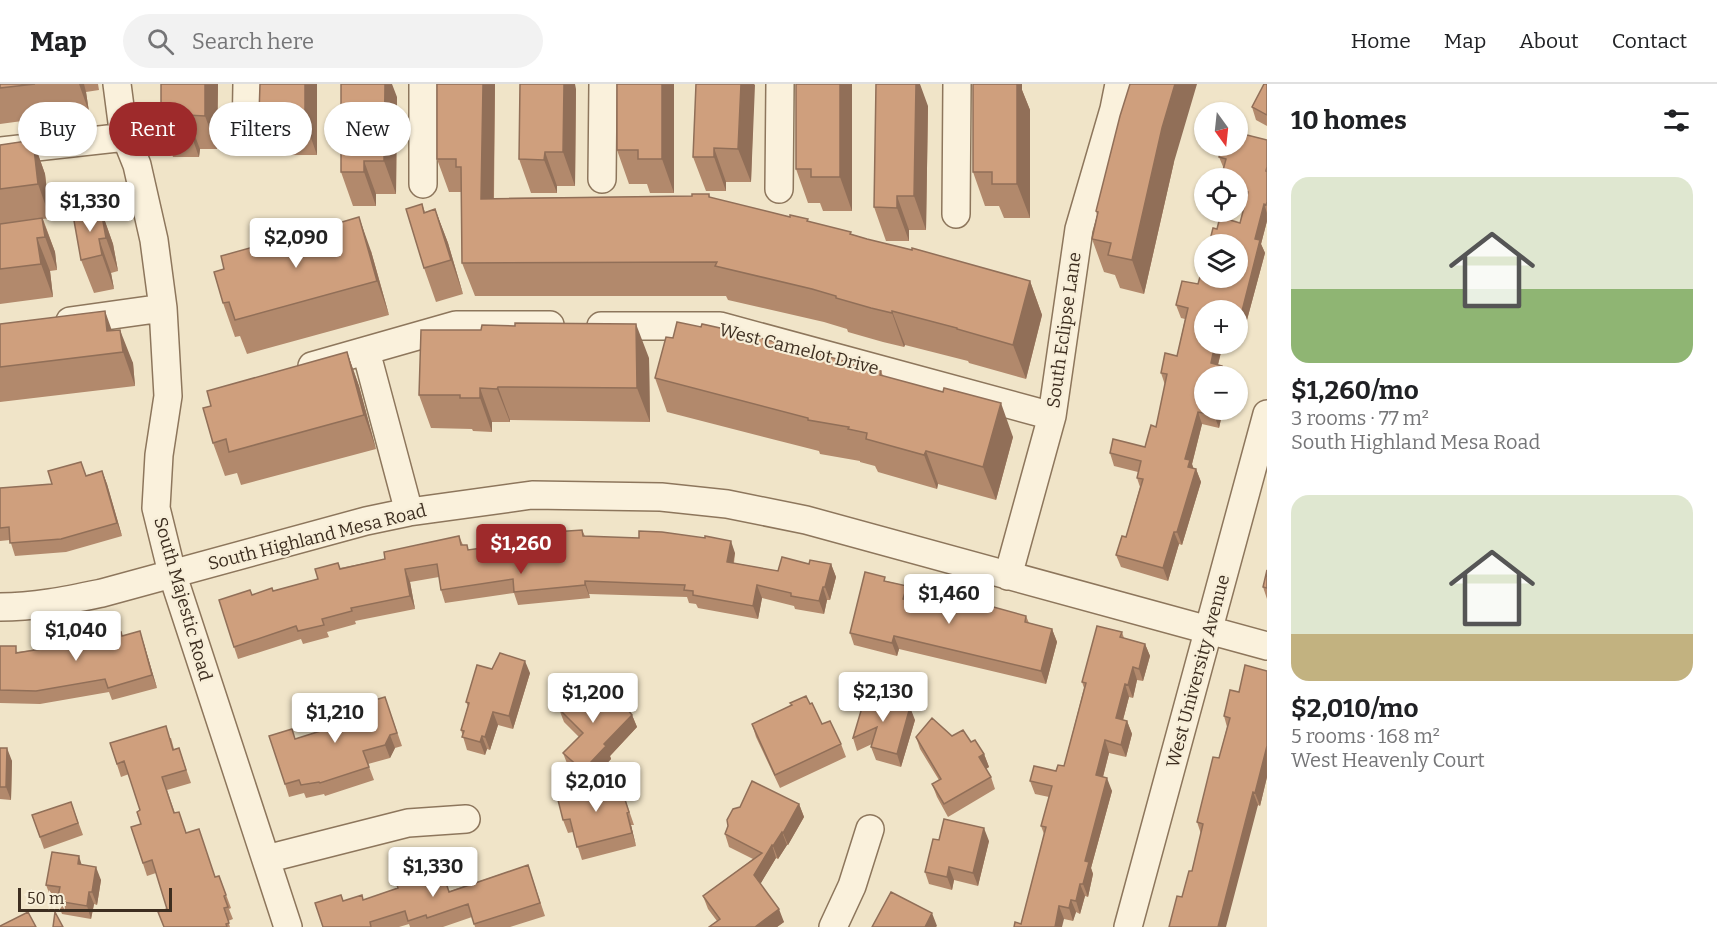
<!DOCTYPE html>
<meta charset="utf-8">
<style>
:root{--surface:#fff;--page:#f2f2f2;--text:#202124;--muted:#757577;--line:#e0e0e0;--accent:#9e2a2b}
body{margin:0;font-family:Bitter,serif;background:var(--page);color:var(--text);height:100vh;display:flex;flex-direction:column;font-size:22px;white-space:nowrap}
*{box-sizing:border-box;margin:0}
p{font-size:20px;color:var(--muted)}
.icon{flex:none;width:33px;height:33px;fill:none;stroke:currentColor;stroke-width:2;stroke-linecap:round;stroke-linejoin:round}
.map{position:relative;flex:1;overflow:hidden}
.side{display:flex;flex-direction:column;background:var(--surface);width:450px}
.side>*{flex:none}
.top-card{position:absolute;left:18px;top:18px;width:570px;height:54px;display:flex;gap:12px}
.needle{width:39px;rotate:165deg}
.fabs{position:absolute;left:1194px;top:18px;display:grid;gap:12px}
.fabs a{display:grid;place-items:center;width:54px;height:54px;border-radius:50%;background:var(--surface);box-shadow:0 2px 4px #0004;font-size:30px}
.scale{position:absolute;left:18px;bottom:15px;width:154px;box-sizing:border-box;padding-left:6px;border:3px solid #3d2e20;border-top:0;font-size:16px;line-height:21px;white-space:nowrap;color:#3d2e20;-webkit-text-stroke:4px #f7eed8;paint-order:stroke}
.price{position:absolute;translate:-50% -51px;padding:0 14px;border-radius:6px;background:#fff;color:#222;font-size:20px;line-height:39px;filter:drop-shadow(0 2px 3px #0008)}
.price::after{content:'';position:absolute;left:50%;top:36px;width:18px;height:14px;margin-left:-9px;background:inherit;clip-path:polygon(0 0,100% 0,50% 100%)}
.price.active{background:var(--accent);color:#fff}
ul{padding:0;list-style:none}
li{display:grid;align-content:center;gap:12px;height:318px;padding:0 24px}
li span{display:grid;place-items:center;height:186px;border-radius:18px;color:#555}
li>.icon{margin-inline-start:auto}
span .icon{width:108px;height:108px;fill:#fffc;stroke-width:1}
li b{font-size:26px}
h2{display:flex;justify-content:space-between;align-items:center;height:72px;padding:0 24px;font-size:26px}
.chip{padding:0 21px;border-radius:27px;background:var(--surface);box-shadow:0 2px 4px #0004;font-size:21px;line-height:54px}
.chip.active{background:var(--accent);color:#fff}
header{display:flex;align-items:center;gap:36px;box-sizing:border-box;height:84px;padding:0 30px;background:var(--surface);border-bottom:2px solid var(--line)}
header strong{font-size:28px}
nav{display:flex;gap:33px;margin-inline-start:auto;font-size:21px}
.search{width:420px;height:54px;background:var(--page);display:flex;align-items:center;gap:15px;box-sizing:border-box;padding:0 21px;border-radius:33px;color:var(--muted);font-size:22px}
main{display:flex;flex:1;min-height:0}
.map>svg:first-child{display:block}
</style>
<header>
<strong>Map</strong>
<div class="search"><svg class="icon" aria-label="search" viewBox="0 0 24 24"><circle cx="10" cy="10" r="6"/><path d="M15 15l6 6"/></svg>Search here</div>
<nav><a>Home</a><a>Map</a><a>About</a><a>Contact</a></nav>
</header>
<main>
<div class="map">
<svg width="1267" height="843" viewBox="0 0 1267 843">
<rect width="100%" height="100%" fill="#f0e4c8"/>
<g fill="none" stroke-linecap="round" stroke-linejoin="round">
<g stroke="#8d765c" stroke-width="30">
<path id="minor" d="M117,0L123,46L137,81L154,156L163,224L168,312L159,371L156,424L172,489L288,843
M423,0V100
M246,56L247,0
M0,67L126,53
M602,95L603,0
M779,105L780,0
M956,130L957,0
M70,237L163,224
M601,242H720L1052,332
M366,267L409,428
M312,282L456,241H550
M1008,492L1052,332L1079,145L1114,25L1119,0
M0,523C35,523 68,516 102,509L366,437L409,428L532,411L661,413L727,420L806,436L1267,562
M266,775L408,739L466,735
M833,843L852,802L870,745
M1128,843L1267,330"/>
</g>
<use href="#minor" stroke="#faf1dc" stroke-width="27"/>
</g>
<path fill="#b2896c" d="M0,0H98L99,6L86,8L89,28L0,40Z
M161,0H218L217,65H200L199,73H173L161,39Z
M317,0V71H292L290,64H272L259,30Z
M495,0L494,114L692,112L709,110L710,114L808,137L867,155L1030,197L1042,231L1026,295L969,279L968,277L905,261L904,263L883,258L848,248L847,245L824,238L728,216L726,212H475L462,179L461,108H449L437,75Z
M617,0H674V109H650L647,100H629L617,66Z
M696,0H754L751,98H726V107H706L693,73Z
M852,0V127H823L820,119H808L796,85Z
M973,0H1022V6L1030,26V134H1004L999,122H985L973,88Z
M1267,0V42L1256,36L1252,23Z
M576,5L575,102H557V109H531L519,75Z
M397,13L396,110H376V122H353L341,88Z
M928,22L926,146H909V157H886L874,123Z
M33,56L45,90L50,134L43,135L55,168L57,186L50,187L53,213L0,220V61Z
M1267,56V137L1261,160L1265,169L1244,247L1238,246V226H1204V260H1223L1218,281L1222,282L1226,292H1204V326H1223L1219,344L1202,340L1192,380L1193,384L1196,385L1201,398L1182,461L1179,460L1168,497L1121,483L1116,471L1126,453L1140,403L1137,394L1138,388L1114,382L1110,369L1145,363L1156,343L1165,301L1161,289L1177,272L1185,235L1181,234L1176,221L1198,200L1217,145L1240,139L1246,119L1238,117V94L1224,85L1219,73L1238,62Z
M1174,78L1144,210L1120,204L1115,191L1104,188L1092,155L1097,131L1096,127Z
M422,120L425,128L435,125L448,159L463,210L436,218L424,184Z
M101,126L113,160L118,187L111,189L114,205L94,209L81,176Z
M258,163L371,167L389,231L247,270L240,252L235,253L223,219L224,185Z
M0,240L112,247L133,279L135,302L0,318Z
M673,254L881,287L883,292L1013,353L996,416L938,400L937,405L878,388L875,382L860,378V377L820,370L819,367L667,328L655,294Z
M347,268L359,302L376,365L241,401L237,389L225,392L213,359L211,322Z
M649,274L650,338L510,336V338H492V348L473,347L472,345L431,344L419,311Z
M102,387L107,400L122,452L66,468L15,472L10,456L0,457V404L52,400Z
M582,446L585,452L735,469L734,479L778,487L809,480H831L836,493L830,516H827L824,530L795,525L794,522L762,514L758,535L698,524L696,520L689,519L687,513L589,510L590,514L518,521L514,509L445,519L441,506L439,493L410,498L415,525L355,537L356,540L327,548L329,553L303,560L301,555L238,575L234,563L252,511L273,507L318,495L340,484L385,475L459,452L463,461L469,466L510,460Z
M1267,485V515L1263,503Z
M886,497L907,502L911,515V517L935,523L1026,532L1029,539L1052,545L1057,558L1046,600L899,565L897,572L854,561L850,549Z
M103,548L116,549L144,560L157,604L112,616L109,608L40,620L0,619V562L18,568L54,563Z
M1122,548L1124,554L1145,560L1150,572L1143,597L1137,596L1133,614L1129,613L1123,636L1127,637L1132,650L1126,673L1109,669L1103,693L1112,707L1091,784L1093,790L1088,813L1085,812L1080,830L1076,828L1073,837L1064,835L1021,840L1044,750L1041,742L1049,713L1035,710L1030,697L1056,687L1064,682L1084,604L1082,598Z
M492,585L530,589L513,645L498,641L490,666L487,665L485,671L467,666L461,646L468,622L466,618Z
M1267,587V693L1260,722L1258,721L1182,813L1192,787L1201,750L1197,738L1219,674L1227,643L1224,632L1239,608Z
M866,610L915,636L901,683L876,676L871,663L872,660L857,667L853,654Z
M385,613L402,662L395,664L390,674L368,680L374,696L325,712L324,710L306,714L304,709L289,713L285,700L330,644L355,622Z
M604,613L632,631L637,643L610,672L611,675L596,691L599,702L619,697L634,741H631L636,762L582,776L573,748L568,749L563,736L592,704L568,682L563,669L579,653L564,638L559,625Z
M810,620L822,640L841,660L846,673L780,704L756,653L752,640Z
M952,652L971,658L984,670L989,683L986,685L991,693L995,705L948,733L937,713L932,700L939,696L920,665L916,653Z
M171,654L174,665L179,664L191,699L167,706L175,729L186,749L216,793L219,792L231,824L229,825L233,835L228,837L230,843H164L167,825L156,789L147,792L131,743L141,740L140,726L129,690L121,693L110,659Z
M0,664L12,677L11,716L0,715Z
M71,718L83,751L44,765L32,731Z
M799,720L804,733L788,761H787L778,775L776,774L760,800L784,838L777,843H709L717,837L708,825L703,812L753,775L729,763L725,750Z
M939,756L989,757L978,802L954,796L952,806L929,800L925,788Z
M82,781L101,796L97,821L94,820L91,835L62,830L57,817L58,815L51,814L46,801Z
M528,781L545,832L510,843H475L472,833L443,843H410L409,840L399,843H323L363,816L398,804L419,784L429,787L450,807Z"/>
<path fill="#916f58" d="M79,0H84L86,8L89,28Z
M205,0H218L217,65L205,32Z
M305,0H317V71L305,37Z
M385,0H392L397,13L396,110L384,77Z
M483,0H495L493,148L481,115Z
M564,0H575L576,5L575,102L563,68Z
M662,0H674V109L662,75Z
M741,0H754L755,1L751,98L738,65Z
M840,0H852V127L840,93Z
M916,0H920L928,22L926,146L914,112Z
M1013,0H1022V6L1030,26V134L1017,100Z
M1175,0H1197L1174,78L1144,210L1132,176L1162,44Z
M187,31L200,65L199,73L187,39Z
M33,56L45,90L50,134L38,100Z
M714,64L726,98V107L714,73Z
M545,68L557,102V109L544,76Z
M364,77L376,110V122L364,88Z
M897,112L909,146V157L897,124Z
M1264,120L1267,129V137L1261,160L1265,169L1244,247L1240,235L1255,155Z
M435,125L448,159L463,210L451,176Z
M101,126L113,160L118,187L106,154Z
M359,133L371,167L389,231L377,197Z
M42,134L55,168L57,186L45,153Z
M37,154L50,187L53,213L41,180Z
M99,155L111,189L114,205L102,171Z
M1030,197L1042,231L1026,295L1013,261Z
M105,227L117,261L107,247Z
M892,227L905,261L904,263L892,229Z
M636,240L649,274L650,338L637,304Z
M120,246L133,279L135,302L123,268Z
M1215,260H1223L1215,292L1211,279Z
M347,268L359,302L376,365L364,331Z
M1222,282L1226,292H1219Z
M498,303L510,336V338L497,305Z
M480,304L492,338V348L480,314Z
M1001,319L1013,353L996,416L983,383Z
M1216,326H1223L1219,344L1214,331Z
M1198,328L1202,340L1192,380L1195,389L1196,385L1201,398L1182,461L1177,448L1185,375Z
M926,367L938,400L937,405L924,371Z
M102,387L107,400L122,452L117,439Z
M1174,448L1179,460L1168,497L1163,484Z
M731,457L735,469L731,490L727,478Z
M831,480L836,493L830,516L825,503Z
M405,485L410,498L415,525L410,512Z
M585,497L589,510L590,514L585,501Z
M757,501L762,514L758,535L753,522Z
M907,502L911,515L908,528L903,515Z
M823,503L827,516L824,530L819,517Z
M1052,545L1057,558L1046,600L1041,587Z
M140,547L144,560L157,604L152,591Z
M894,552L899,565L897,572L892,559Z
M1145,560L1150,572L1143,597L1139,585Z
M525,577L530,589L513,645L509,632Z
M1133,583L1137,596L1133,614L1128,601Z
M1125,600L1129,613L1120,647L1116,634Z
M910,623L915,636L901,683L897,670Z
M493,628L498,641L490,666L485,653Z
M632,631L637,643L610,672L611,675L596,691L601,712L591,678L604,660Z
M1127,637L1132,650L1126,673L1121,661Z
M390,651L395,664L390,674L385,661Z
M482,652L487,665L485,671L480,658Z
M1105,656L1109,669L1100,704L1096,691Z
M1267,662V693L1260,722L1255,709Z
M7,664L12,677L11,716L6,703Z
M984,670L989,683L984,686L979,673Z
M1107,694L1112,707L1091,784L1093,790L1088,813L1083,800L1085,777Z
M1253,708L1258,721L1226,843H1218Z
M799,720L804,733L788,761L783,749Z
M627,729L631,741L636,762L632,749Z
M984,744L989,757L978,802L973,789Z
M782,748L787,761L778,775L773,762Z
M772,761L776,774L758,804L754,791Z
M79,772L83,785L78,780Z
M96,783L101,796L97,821L92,808Z
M949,783L954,796L952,806L947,793Z
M1080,800L1085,812L1080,830L1076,817Z
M89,808L94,820L91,835L87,822Z
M1071,816L1076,828L1073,837L1069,824Z
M1059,822L1064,835L1062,843H1055Z
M779,825L784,838L777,843H755Z
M932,829L937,842L936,843H925Z"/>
<path fill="#cf9f7d" stroke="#916f58" stroke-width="1.5" d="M0,0H35L0,4Z
M161,0H205V32L187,31V39H161Z
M260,0H305V37L280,38V30H259Z
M341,0H385L384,77H364V88H341Z
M437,0H483L481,115L692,112V110H709V113L790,133V131L808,135L807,137L851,148L850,150L867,155L912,166V164L1030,197L1013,261L957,245V244L892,227V229L871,224L836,214V212L812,205L715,182L717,178L462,179L461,83H456V75H437Z
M520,0H564L563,68H545L544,76L519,75Z
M617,0H662V75H638V66H617Z
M696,0H741L738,65L714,64V73H693Z
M796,0H840V93H811V85H796Z
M876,0H916L914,112H897V124L874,123Z
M973,0H1017V100H992V88H973Z
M1130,0H1175L1162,44L1132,176L1108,171L1111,159L1092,155L1098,128L1096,127L1120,32Z
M1264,0H1267V31L1252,23Z
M1239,49L1267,56V83L1266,87L1267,88V118L1266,121L1264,120L1255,155L1260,156L1240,235L1238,234V226H1204V260H1215L1211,279L1222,282L1219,292H1204V326H1216L1214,331L1198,328L1185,375L1190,376L1188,383L1196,385L1177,448H1174L1163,484L1116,471L1122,452L1126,453L1143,395L1137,394L1141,377L1110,369L1113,355L1145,363L1151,341L1156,343L1167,290L1161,289L1165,269L1177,272L1188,224L1176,221L1182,197L1198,200L1204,178V194H1238V160H1209L1213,144L1217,145L1220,133L1240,139L1248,108L1238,105V94H1221L1226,75L1219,73L1222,62H1238V56Z
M33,56L38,100L0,105V61Z
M422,120L424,129L435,125L451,176L424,184L406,125Z
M101,126L106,154L99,155L102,171L81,176L73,131Z
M359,133L377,197L235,236L229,218L223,219L214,188L224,185L221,172L257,162L258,163Z
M42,134L45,153L37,154L41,180L0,185V140Z
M105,227L107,247L120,246L123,268L0,283V240Z
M677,238L701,243L702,240L738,248L881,287L880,291L943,308L944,304L1001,319L983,383L926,367L924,371L866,355L867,349L848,345L849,343L808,336V334L655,294L666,253L673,254Z
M515,239L636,240L637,304L498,303L497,305L480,304V314H460V311H419L421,246H481L482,241L515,242Z
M347,268L364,331L229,368L226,355L213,359L203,324L211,322L207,307Z
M81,378L86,392L102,387L117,439L61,455L10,459L9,443L0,444V404L52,400L48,387Z
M582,446L583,452L639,454V447L662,448L705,454V452L731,457L727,478L778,487L782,473L809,480L810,476L831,480L825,503H823L819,517L791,512V509L757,501L753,522L693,511V507L684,506L685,501L585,497V501L514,508L513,495L441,506L437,480L405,485L410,512L351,524L352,527L322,535L324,541L298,547L296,542L234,563L219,516L250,506L252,511L272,504L273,507L318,495L315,485L338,479L340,485L385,475L384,468L459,452L461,461H467L468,466L510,460L509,451Z
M1267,486V504L1263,503Z
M865,488L885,493L884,497L907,502L903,515L935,523L936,520L954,524L957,513L1026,532L1025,538L1052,545L1041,587L894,552L892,559L850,549Z
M1097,542L1122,548L1120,553L1145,560L1139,585L1133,583L1128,601L1125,600L1116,634L1127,637L1121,661L1105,656L1096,691L1107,694L1085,777L1089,778L1083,800H1080L1076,817L1071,816L1069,824L1059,822L1055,843H1014L1015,838L1021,840L1046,743L1041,742L1052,702L1030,697L1034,682L1056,687L1058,681L1064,682L1086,599L1082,598Z
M115,545L116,549L121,548L122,552L140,547L152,591L108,604L105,595L36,607L0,606V562H16V569L54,563L53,557L81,552L102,546V549Z
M500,569L525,577L509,632L493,628L485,653L482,652L480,658L462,653L464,647L461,646L469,619L466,618L477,581L492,585Z
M1245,581L1267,587V662L1255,709L1253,708L1218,843H1169L1177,812L1182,813L1189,787H1192L1203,740L1197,738L1213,673L1219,674L1230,634L1224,632L1230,606L1239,608Z
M586,596L604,613L614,609L632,631L604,660L606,662L591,678L597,699L563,669L583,649L559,625Z
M866,610L910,623L897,670L871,663L877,643L853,654Z
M806,612L810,620L812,619L822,640L830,637L841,660L775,691L752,640L792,621L790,619Z
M385,613L397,649L390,651L385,661L363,667L369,683L320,699L319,698L301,701L299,696L285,700L269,652L292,645L295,655L330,644L325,631L353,621L355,622Z
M932,634L952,652L963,646L971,658L975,656L984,670L979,673L991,693L944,720L932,700L941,695L916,653Z
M166,642L173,666L179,664L186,686L162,693L174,729L179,728L186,749L199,745L215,793L219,792L226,811L224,812L228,823L224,824L229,839L226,840L227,843H164L158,828L167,825L152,776L143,779L131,743L141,740L137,728L140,726L124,677L117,680L110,659Z
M0,664H7L6,703H0Z
M619,697L629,728L627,729L632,749L577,763L570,735L563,736L557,712Z
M752,697L799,720L783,749L782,748L773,762L772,761L754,791L779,825L755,843H709L720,835L703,812L762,769L725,750L728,742L727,736L733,725L740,723Z
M71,718L78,739L40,753L32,731Z
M944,735L984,744L973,789L949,783L947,793L925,788L933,755L939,756Z
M52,768L79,772L78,780L96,783L92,808H89L87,822L57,817L60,803L46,801Z
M417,779L418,784L427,781L428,787L441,783L449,808L528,781L540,819L474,840L468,820L427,834L426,831L408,837L405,827L370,838L371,843H323L315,819L341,811L343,817L362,811L363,816L398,804L392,787Z
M891,808L932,829L925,843H872Z
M28,828L36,843H0V842Z
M55,828L63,843H53Z"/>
<g text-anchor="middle" stroke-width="4.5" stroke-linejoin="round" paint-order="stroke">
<g font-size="18" fill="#3d2e20" stroke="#f7eed8">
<text transform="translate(1064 246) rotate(-82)" y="6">South Eclipse Lane</text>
<text transform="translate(799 265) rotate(14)" y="6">West Camelot Drive</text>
<text transform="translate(317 453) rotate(-14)" y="6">South Highland Mesa Road</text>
<text transform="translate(183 515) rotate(74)" y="6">South Majestic Road</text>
<text transform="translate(1198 587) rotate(-75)" y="6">West University Avenue</text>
</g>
</g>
</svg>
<div class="fabs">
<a><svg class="needle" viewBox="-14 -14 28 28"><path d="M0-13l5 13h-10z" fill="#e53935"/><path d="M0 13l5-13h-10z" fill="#757577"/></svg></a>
<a><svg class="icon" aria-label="locate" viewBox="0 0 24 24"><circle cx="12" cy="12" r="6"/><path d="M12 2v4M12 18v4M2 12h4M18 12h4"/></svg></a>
<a><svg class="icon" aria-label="layers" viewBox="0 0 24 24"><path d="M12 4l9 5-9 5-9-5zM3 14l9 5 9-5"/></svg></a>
<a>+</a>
<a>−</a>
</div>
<div class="scale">50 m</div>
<b class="price" style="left:90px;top:149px">$1,330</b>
<b class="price" style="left:296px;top:185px">$2,090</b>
<b class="price active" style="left:521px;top:491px">$1,260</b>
<b class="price" style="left:949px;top:541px">$1,460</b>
<b class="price" style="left:76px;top:578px">$1,040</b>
<b class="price" style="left:883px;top:639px">$2,130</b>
<b class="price" style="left:593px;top:640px">$1,200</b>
<b class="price" style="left:335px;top:660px">$1,210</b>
<b class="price" style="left:596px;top:729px">$2,010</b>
<b class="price" style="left:433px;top:814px">$1,330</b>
<div class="top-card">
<a class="chip">Buy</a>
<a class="chip active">Rent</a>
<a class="chip">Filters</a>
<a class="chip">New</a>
</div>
</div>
<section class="side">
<h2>10 homes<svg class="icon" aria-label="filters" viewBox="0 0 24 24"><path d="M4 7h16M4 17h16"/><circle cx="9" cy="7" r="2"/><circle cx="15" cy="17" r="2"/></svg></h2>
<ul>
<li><span style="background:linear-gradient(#dfe7d0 60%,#8fb573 0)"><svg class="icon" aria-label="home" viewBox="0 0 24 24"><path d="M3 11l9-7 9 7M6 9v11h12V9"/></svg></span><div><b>$1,260/mo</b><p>3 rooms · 77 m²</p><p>South Highland Mesa Road</p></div></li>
<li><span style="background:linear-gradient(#dfe7d0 75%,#c2b280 0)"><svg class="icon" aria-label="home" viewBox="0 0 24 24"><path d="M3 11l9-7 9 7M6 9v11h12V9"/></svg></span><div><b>$2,010/mo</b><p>5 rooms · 168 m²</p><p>West Heavenly Court</p></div></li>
</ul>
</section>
</main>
